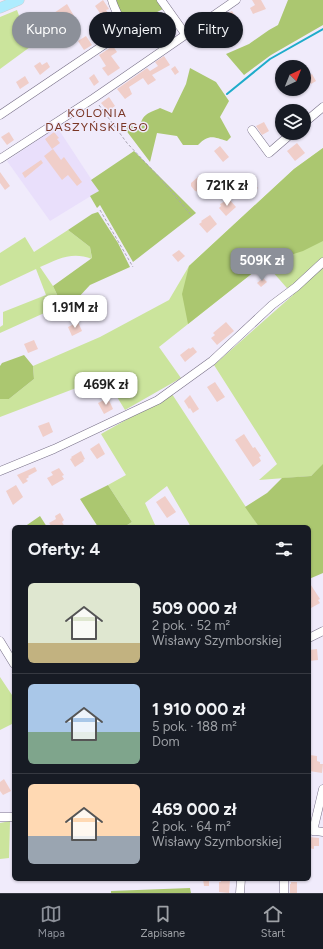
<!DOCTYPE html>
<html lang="pl">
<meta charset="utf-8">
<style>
:root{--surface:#171b24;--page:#20242c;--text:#f1f3f6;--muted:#9ea1a6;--line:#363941;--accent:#8c9099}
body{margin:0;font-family:Figtree,sans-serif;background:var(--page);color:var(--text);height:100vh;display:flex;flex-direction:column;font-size:15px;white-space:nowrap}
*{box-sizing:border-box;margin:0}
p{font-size:13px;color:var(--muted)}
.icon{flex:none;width:22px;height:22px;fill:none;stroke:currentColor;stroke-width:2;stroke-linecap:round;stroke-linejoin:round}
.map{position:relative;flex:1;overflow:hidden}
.details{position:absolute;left:12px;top:525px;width:299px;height:356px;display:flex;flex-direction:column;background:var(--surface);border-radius:6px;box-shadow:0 1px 3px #0004}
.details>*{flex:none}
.banner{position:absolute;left:12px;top:12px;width:299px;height:36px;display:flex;gap:8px}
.needle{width:26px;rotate:43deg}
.buttons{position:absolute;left:275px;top:60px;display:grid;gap:8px}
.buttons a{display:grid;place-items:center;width:36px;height:36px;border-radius:50%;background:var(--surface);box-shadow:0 1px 3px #0004;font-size:20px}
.price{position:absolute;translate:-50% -34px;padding:0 9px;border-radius:8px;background:#fff;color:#222;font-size:13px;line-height:26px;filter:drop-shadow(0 1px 2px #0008)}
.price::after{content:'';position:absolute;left:50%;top:24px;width:12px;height:9px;margin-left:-6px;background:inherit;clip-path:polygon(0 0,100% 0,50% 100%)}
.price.on{background:var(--accent);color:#fff}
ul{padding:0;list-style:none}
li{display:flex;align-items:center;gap:12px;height:100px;padding:0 16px}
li+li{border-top:1px solid var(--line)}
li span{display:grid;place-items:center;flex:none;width:112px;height:80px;border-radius:6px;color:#555}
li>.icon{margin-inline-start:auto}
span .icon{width:48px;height:48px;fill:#fffc;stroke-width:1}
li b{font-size:17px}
h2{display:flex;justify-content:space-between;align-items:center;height:48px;padding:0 16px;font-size:17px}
.tag{padding:0 14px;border-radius:18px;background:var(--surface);box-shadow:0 1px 3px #0004;font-size:14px;line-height:36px}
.tag.on{background:var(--accent);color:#fff}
.menu{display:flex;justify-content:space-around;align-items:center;height:56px;border-top:1px solid var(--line);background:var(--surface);font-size:11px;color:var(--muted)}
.menu a{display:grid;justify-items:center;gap:2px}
.menu .on{color:var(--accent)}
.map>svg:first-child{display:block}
</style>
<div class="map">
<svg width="323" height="893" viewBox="0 0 323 893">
<rect width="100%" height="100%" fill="#f0ebfb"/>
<path fill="#e9dffb" d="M57,127L99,191L50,221L7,161Z"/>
<path fill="#cbe49c" d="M17,10L30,47L0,69V17Z
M323,148V465L311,476L259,480L277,464L214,365L293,295L265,263L159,347L181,378L125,410L105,377L0,417V399H9L34,379L33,366L100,337L169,300L189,266L294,169Z
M68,230L90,247L92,259C72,251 58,259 40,267L53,286L62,305L0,333V327L3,325V312L46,295L36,269L0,286V253L25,237L34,252Z
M172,394L259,527H191L167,486L145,503L156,527H124L132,522L108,485L126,475L101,434Z
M0,677L14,698V723L0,730Z
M10,821L9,858L0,859V823Z"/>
<path fill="#abc770" d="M114,0H157L163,9L126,28Z
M288,0H323V25L271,55L244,75L226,54L249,44L269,30L278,25Z
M190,68L216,82L229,101L220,117L231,137L227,141C213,137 209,134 198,145H183L177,136L157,133L150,162L122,125L140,127C142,114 149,113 160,108L172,113L186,84Z
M323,148V241L303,251L265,263L188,324L182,294L189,266L294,169Z
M134,151L196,213L133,262L100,205L97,208L90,196L99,191L91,180Z
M98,212L118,243L130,267L90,285L77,299L62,305L53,286L92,258L90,247L68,230L92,214Z
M24,355L33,366L34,379L9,399H0V366L2,363Z
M323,464V573L309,579V527H259L245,507L267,493L282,478L311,476Z
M108,485L132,522L124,527H98L80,499Z
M40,516L47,527H24Z
M190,888L191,893H111V891Z"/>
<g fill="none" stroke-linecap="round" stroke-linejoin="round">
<path stroke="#1facca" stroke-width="2" d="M227,94L270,59L323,29"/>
</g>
<path fill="#f0cec9" d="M103,0L109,9L106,10L108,13L102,16L95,6Z
M252,0H261L266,9L253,14L250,8L255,5Z
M67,4L74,16L44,34L38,24Z
M232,11L237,19L233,21L234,24L230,26L224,15Z
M151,17L157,25L146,34L140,26Z
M216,21L227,36L230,41L225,40L216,46L213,41L219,37L209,33L205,28Z
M86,36L92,45L84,50L78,41Z
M113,46L117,52L111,56L120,68L108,76L102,68L106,66L99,55Z
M164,56L170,65L152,75L156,80L148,85L143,78L129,87L132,94L125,99L117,89L147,68L150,71L158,66L155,62Z
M40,62L42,65L47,62L50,67L40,75L34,66Z
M175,66L179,72L175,75L171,69Z
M94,74L99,82L94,86L89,78Z
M312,74L316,81L311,84L307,77Z
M25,76L29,83L20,89L16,82Z
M109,97L115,106L108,111L101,103Z
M264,122L269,131L262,135L256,126Z
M9,132L14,140L7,145L1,137Z
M54,132L59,138L57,139L60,143L52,149L45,139Z
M297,143L305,153L295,161L287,151Z
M220,146L229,157L223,162L214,151Z
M53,149L61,160L64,157L82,182L77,186L68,175L62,180L44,156Z
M41,160L43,163L25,178L22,173Z
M0,172L10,186L5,190L0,183Z
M204,176L208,181L204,184L203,188L199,192L195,191L191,186V183L198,177L200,179Z
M250,179L258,188L246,198L238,189Z
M229,199L236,207L226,216L219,208L221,206L220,204Z
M210,215L217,224L207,233L199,224L202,222L201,221Z
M179,250L185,256L178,262L172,255Z
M263,278L267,282L261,287L257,283Z
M78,322L82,331L72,336L68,327Z
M226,322L234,331L217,345L211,338L215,335L213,333Z
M34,340L38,349L28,353L24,344Z
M193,347L197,352L185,362L180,355L189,348L190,349Z
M215,382L225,397L217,402L207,387Z
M190,395L199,409L193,413L190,408L189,409L184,401Z
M108,398L113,409L104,414L98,403Z
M49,422L53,432L43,437L38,426Z
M244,434L253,448L255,447L261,456L259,457L261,461L253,467L235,440Z
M99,443L105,454L97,459L90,449Z
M81,451L85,459L83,460L84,461L75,467L70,459L72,458L71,457Z
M35,467L37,471L28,476L29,477L26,479L28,481L23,484L17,475Z
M59,468L64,475L62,476L64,479L52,486L47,478L53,475L51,472Z
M16,485L23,497L13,505L6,491Z
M165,496L176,512L167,518L156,502Z
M60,513L64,520L62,522L65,527H52L49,523L56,519L55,516Z
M309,582L320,599L318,600L320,603L311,608L309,604Z
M317,649L318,660L309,661V650Z
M310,755L317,756V761L320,762V764H323L322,773L309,771Z
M4,779L11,791L3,795L0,791V782Z
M309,837L319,838V846H314V849L309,848Z
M203,879H209V886H204Z
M221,879H230L229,893L219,892V882H221Z
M291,882H297V893H290V884H291Z"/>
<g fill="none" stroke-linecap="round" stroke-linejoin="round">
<g stroke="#776f87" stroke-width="9">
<path id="minor" d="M161,0L186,35
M0,115L120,34C126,23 114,11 112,0
M304,123L323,107
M252,130L269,153L292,133
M0,159L94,98L236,0
M0,471L54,449L158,400L212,361L272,305L296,287L323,262
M309,638L323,631
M0,641L14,664
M0,817H14
M310,830L323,832
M313,831L323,789
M284,879V893
M240,893L241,879"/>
</g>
<g stroke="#cecdd0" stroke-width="11">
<path id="major" d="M0,8L19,0"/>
</g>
<path stroke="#aaa6b4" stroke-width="1" stroke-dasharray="3 2" stroke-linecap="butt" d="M99,105L127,143L161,179L192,216
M100,210L133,267"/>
<use href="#minor" stroke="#fff" stroke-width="8"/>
<use href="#major" stroke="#aeecfe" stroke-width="10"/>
</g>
<g text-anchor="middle" stroke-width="3" stroke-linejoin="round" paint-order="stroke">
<g font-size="12" letter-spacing="1" fill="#7a3625" stroke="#f0ebfb">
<text x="97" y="117">KOLONIA<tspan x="97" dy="14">DASZYŃSKIEGO</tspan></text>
</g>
</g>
</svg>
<div class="buttons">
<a><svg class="needle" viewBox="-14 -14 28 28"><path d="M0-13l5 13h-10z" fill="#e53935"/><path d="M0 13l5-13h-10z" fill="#9ea1a6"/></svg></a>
<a><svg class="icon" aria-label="layers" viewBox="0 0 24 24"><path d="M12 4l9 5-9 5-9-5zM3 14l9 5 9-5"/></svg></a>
</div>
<b class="price" style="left:227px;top:207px">721K zł</b>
<b class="price on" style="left:262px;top:282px">509K zł</b>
<b class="price" style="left:75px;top:329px">1.91M zł</b>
<b class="price" style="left:106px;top:406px">469K zł</b>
<div class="banner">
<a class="tag on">Kupno</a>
<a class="tag">Wynajem</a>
<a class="tag">Filtry</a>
</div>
<section class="details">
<h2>Oferty: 4<svg class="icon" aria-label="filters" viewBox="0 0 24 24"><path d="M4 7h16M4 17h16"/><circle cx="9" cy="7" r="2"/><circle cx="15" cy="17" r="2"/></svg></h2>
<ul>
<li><span style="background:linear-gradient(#dfe7d0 75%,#c2b280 0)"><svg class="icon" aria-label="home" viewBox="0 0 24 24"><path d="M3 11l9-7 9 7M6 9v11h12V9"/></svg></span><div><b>509 000 zł</b><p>2 pok. · 52 m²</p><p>Wisławy Szymborskiej</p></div></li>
<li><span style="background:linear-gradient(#a9c7e8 60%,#7fa58c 0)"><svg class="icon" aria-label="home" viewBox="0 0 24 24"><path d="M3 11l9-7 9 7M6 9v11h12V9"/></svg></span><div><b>1 910 000 zł</b><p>5 pok. · 188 m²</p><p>Dom</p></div></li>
<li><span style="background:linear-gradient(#ffd9b3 65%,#9aa5b1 0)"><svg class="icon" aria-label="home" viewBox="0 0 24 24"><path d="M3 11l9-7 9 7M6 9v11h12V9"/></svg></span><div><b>469 000 zł</b><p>2 pok. · 64 m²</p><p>Wisławy Szymborskiej</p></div></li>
</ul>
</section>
</div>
<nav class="menu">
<a class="on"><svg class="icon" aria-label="map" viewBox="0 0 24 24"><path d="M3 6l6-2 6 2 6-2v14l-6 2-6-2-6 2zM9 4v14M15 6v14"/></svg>Mapa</a>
<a><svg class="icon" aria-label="saved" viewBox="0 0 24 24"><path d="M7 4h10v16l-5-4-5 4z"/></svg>Zapisane</a>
<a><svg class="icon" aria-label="home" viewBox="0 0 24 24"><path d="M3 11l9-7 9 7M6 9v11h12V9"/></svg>Start</a>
</nav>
